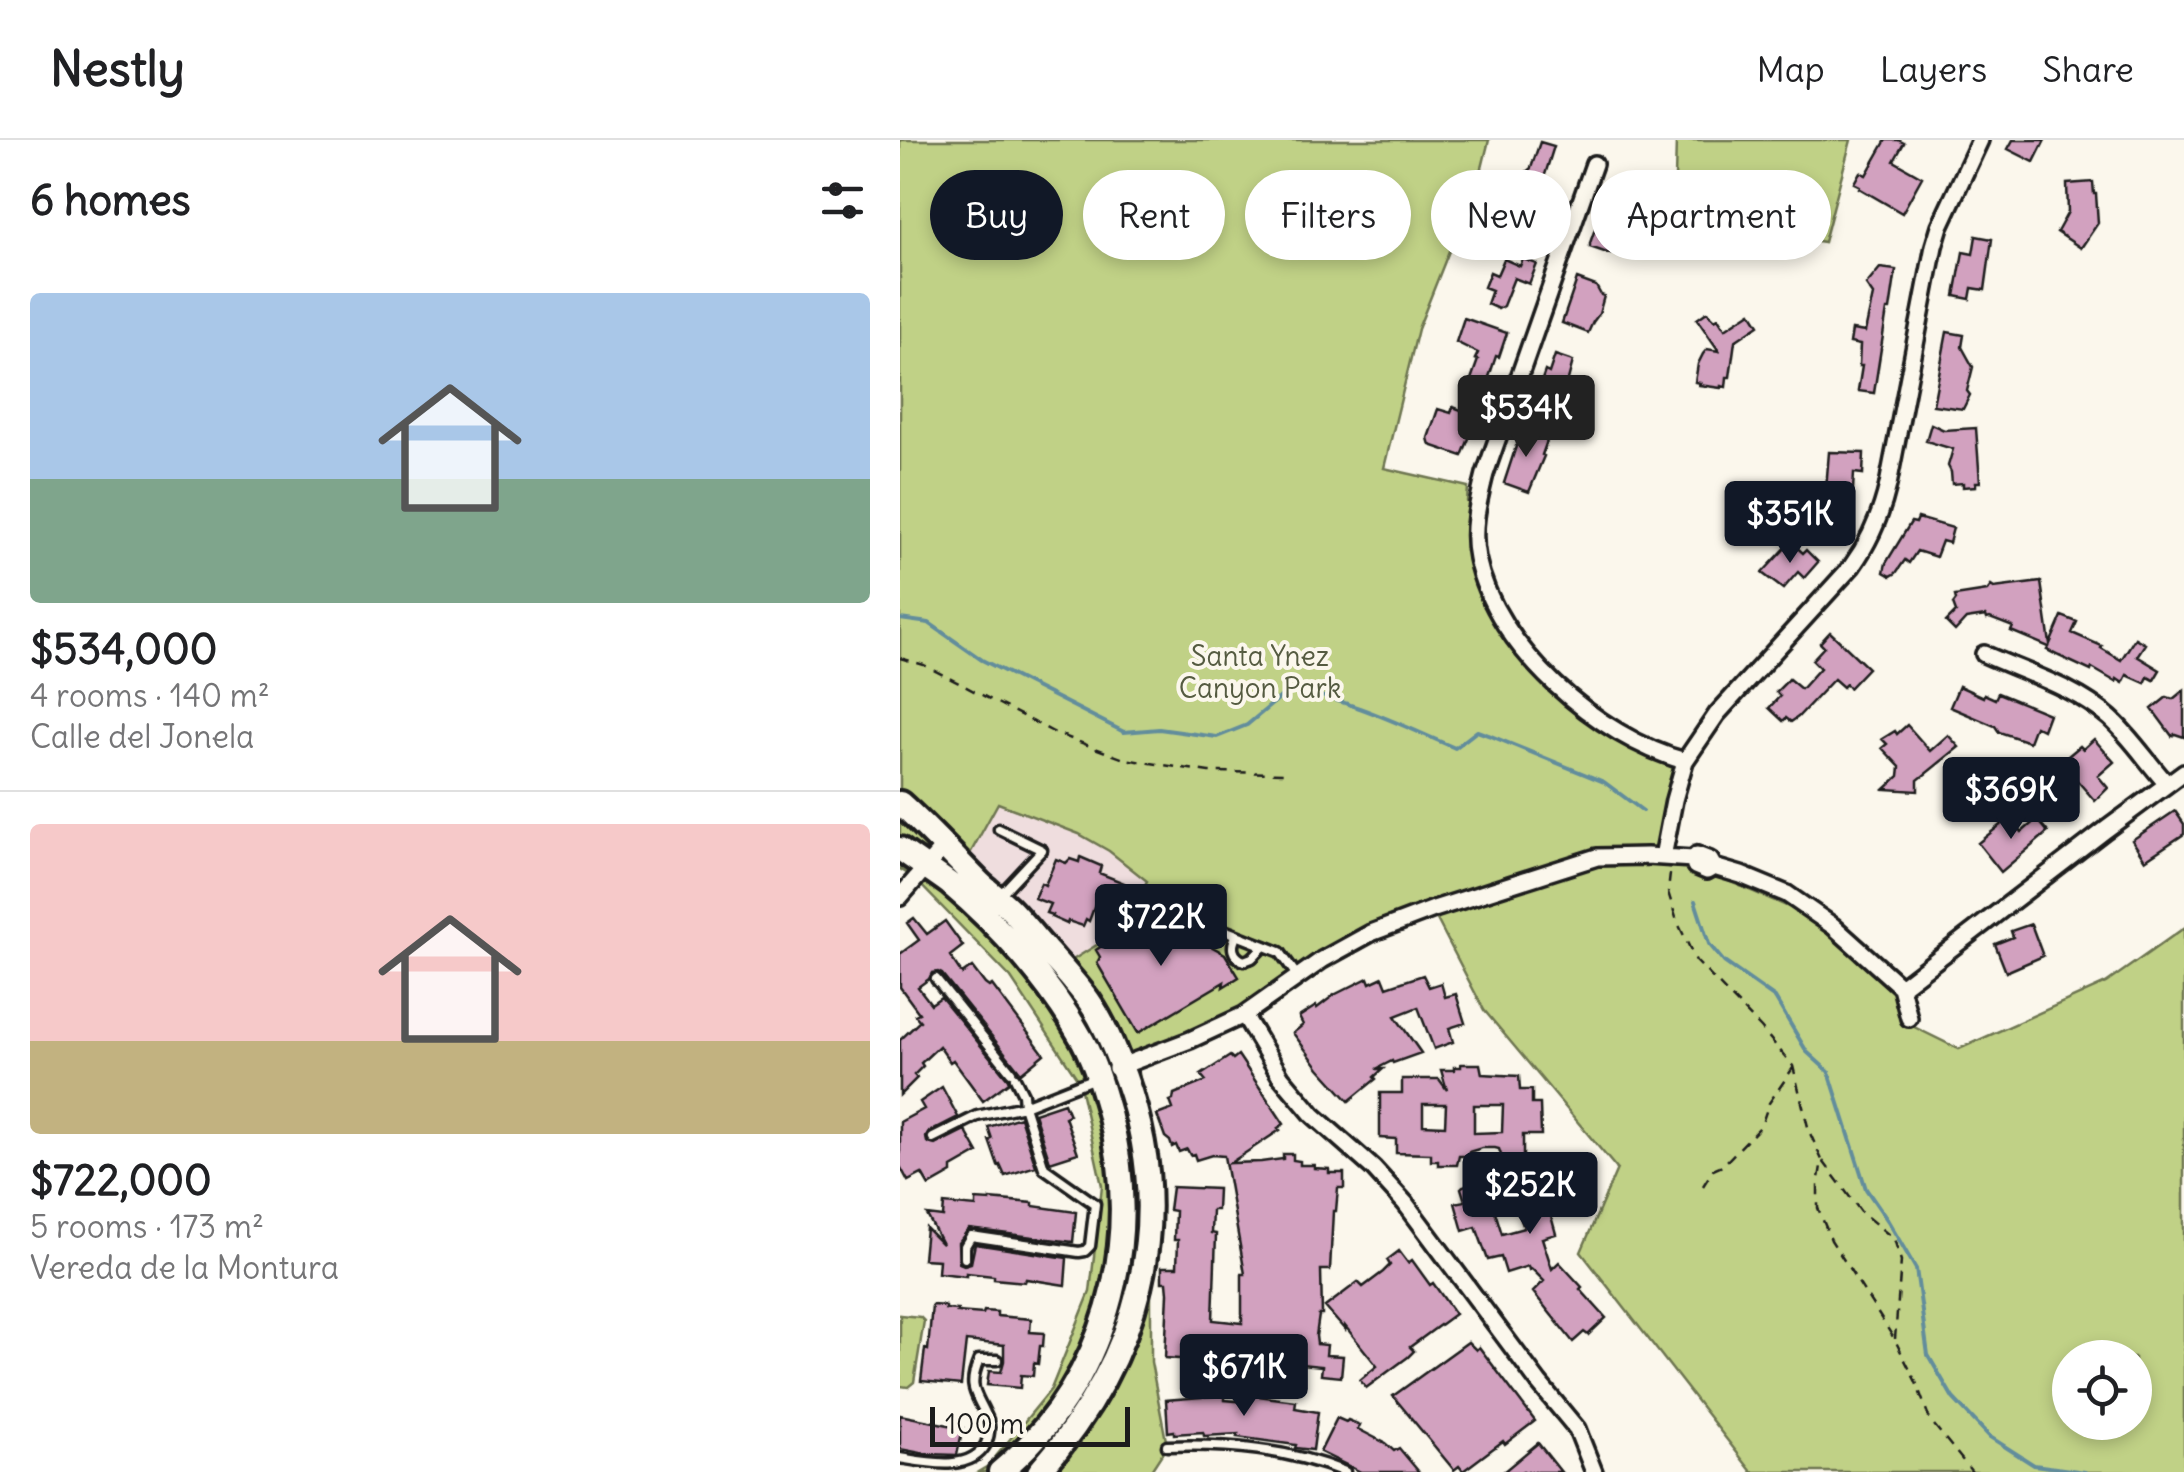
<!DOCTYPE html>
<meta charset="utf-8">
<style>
:root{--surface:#fff;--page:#f2f2f2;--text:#202124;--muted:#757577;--line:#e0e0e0;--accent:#111827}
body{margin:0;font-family:Delius,sans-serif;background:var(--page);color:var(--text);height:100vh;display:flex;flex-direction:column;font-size:38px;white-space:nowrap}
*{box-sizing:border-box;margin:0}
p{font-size:32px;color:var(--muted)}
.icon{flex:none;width:55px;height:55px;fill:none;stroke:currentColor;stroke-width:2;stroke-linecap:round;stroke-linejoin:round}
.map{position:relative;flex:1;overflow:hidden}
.details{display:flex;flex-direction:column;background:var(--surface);width:900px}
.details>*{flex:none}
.guide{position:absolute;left:30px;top:30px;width:950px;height:90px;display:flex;gap:20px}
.controls{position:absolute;left:1152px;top:1200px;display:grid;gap:20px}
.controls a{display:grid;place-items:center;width:100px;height:100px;border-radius:50%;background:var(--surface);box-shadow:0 5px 15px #0003;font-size:50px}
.scale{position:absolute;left:30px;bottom:25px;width:200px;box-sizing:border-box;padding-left:10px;border:5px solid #1c1c1c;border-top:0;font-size:28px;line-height:35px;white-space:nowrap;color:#1c1c1c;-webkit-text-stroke:8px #fbf7ec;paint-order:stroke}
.price{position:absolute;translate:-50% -85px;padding:0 22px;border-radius:10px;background:var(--accent);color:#fff;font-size:32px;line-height:65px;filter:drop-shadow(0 2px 5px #0008)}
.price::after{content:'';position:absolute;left:50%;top:60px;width:30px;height:22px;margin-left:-15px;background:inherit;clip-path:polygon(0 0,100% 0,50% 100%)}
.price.current{background:#222;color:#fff}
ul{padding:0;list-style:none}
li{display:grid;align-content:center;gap:20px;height:530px;padding:0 30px}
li+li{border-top:2px solid var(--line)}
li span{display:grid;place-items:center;height:310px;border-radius:10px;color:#555}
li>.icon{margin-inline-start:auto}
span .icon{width:180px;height:180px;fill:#fffc;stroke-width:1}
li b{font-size:42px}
h2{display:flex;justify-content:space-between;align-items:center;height:120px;padding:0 30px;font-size:42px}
.chip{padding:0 35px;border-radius:45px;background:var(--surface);box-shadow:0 5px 15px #0003;font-size:35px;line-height:90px}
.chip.current{background:var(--accent);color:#fff}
header{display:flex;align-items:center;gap:60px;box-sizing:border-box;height:140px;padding:0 50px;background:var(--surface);border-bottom:2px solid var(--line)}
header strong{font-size:48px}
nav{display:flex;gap:55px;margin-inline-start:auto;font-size:35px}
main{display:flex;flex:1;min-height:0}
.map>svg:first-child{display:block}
</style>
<header>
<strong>Nestly</strong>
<nav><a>Map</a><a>Layers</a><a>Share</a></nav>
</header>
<main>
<section class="details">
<h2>6 homes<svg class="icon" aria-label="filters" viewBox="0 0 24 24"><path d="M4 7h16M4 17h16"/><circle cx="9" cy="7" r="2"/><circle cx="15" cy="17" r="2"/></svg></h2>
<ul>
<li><span style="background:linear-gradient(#a9c7e8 60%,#7fa58c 0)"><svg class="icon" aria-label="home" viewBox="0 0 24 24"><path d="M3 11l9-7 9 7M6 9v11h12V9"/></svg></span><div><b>$534,000</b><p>4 rooms · 140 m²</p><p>Calle del Jonela</p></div></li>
<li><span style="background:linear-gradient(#f6c9c9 70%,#c2b280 0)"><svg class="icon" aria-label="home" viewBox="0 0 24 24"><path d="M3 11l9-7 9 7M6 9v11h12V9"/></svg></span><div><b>$722,000</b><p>5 rooms · 173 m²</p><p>Vereda de la Montura</p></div></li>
</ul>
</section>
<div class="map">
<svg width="1284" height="1332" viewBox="0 0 1284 1332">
<rect width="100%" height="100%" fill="#fbf7ec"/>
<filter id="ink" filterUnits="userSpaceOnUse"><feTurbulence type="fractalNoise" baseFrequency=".01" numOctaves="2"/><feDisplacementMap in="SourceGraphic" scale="20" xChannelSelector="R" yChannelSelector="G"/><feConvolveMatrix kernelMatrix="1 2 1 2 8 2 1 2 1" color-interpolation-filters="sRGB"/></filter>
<g filter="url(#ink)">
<path fill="#efddde" d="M98,662L179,694L251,735L219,791L163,826L66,721Z"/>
<path fill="#c0d186" stroke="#6e7651" stroke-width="2.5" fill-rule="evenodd" d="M0,0H589L582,28L518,189L484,328L568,347L567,362L577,364V391L589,448L633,515L705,580L789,619L770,716L933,786L998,850L1004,882L1059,909L1206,843L1284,788V1332H852L681,1112L717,1029L584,870L531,768L341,871L236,917L258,1036L251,1152V1222L267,1306L250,1332H78L88,1326L151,1249L190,1152L202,1046L179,941L111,838L13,737L0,729ZM98,663L179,694L209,711L247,741L219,791L163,826L66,721ZM1170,1218H1235V1282H1170Z
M776,0H951L924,102L774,79Z
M0,1175L20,1177L24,1181L14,1242L8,1247L0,1246Z"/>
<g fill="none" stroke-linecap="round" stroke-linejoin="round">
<path stroke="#628d9c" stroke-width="4" d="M0,479L29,483L82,520L224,592L259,589L317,597L347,585L389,550C448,558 501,585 555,608L577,591L591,596L704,642L743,671
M795,761L809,804L824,822L875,858L907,912L929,932L966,1049L988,1081L1016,1129L1028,1215L1053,1258L1090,1297L1134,1325L1185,1332"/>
</g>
<path fill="#d2a1bf" stroke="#1c1c1c" stroke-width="2.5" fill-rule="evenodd" d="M986,0H998L1004,3L994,21L1022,37L1002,73L959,48L960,46L954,43L960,32L966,35Z
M1113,0H1145L1134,22L1108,9Z
M640,2L654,6L644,38L650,44L659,48L639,103L587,85L592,70L620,80L631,47L623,35L631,28Z
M1193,42L1194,54H1196L1198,83L1181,108L1157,92L1168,72L1167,44Z
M719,50L736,56L729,77L724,75L710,114L690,107V103L702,69L705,67L710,69Z
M1076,96L1092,99L1085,150L1072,148L1070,159L1055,156L1063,112L1073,114Z
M604,119L620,126L623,119L637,124L629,144L614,138L603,166L598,169L587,164L592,150L584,147L590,132L597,135Z
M980,128L996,130L990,170H987L974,253L958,251L962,226H959L960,205L950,203L952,190L965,192L973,155L966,145Z
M677,139L696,146L701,155L704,156L699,174L693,182L688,193L662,183Z
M807,172L815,180L818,178L825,189L851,172L859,185L835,201L830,237H827L826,247L821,246V248L799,245L800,243L795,242L798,224L803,214L807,209L819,211L797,179Z
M564,178L607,193L599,217L596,216L584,252L569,245L578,220L575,219L578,213L556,202Z
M1047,192L1064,195L1062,207L1073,227L1067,251L1070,255L1063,269L1033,265Z
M655,215L673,221L666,247L664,246L656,268L653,266L651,273L637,268L641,259L636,257L645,231L649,233Z
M553,267L578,276L562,316L530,305L528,298L538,269L551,273Z
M1031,284L1044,290L1076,288L1080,342H1076V346L1063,347V343L1052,344L1051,332L1048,326L1053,309L1026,301Z
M622,288L648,298L642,315L644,316L629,352L604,343Z
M929,312L964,313L963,334L954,333L953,350L926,349Z
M1018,378L1053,388L1049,403L1042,401L1036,417L1017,411L1009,423L1005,420L996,433L991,436L984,432L986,423L1011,382L1016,383Z
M891,402L903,413L906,410L918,422L904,438L898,432L883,449L862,433Z
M1141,442L1150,504L1162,476L1177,482L1172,493L1202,506L1201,508L1221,520L1235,498L1245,504L1237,516L1260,530L1254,540L1248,537L1245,543L1227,535L1223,543L1217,539L1216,542L1192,528L1191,531L1159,516L1147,510L1149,507L1111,491L1113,487L1090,478L1087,479L1086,476L1066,479L1055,491L1046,482L1056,472L1053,464L1056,460L1055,456L1087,451L1091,446L1094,448Z
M930,492L968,528L949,548L946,544L943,547L934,539L898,577L891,582L886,578L883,581L869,568L880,556L876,552L889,539L901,549L920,528L912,520L924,507L920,503Z
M1059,546L1083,557L1084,554L1095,559L1098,553L1149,574L1143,590L1135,586L1129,602L1099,592L1095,586L1050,567Z
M1284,550V597L1275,594L1272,596L1252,569L1267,557L1273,559Z
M1007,585L1030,611L1048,595L1059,607L1018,640V651L985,649L999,636L1000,627L982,608L987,604L982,599L995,591L997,594Z
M1194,599L1214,622L1198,636L1208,648L1195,661L1161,622L1180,606L1183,609Z
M1275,671L1284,684V694L1245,720L1232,700Z
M1109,678L1122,692L1137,679L1148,692L1101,732L1078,703Z
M180,717L201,726L199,733L224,743L212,773L195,765L189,781L186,779L183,786L168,781L167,784L151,777L152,775L146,773L150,764L134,758L141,743L145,745L156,719L166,723L170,719L179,722Z
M248,768L269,773L272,771L283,774L273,788L274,796L281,798L287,794L289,798L298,799L325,814L339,837L323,847L324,842L238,893L197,823L200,817L196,810L232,786L237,789Z
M14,778L27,794L45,781L63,806L50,816L62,834L72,827L85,844L89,847L92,845L144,914L121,933L42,834L38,832L32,833L29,839L18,847L31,864L41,857L108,939L109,942L83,961L53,920L50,922L39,906L21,923L23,926L14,935L17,938L0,955V900L20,881L15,875L19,873L0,847V814L19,800L7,783Z
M1131,784L1143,816L1106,832L1095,804L1113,797L1111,791Z
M523,835L529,847L541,843L545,857L556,854L565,883L549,888L553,902L534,909L518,867L495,876L521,913L493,923L492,921L476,929H483L474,937L476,939L449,961L419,928L393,893L403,885L399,877L416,866L417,868L434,855L468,838L470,843L483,837L487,847Z
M338,915L384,984L378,988L380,990L330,1023L361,1022L383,1019V1014H393V1020L400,1021V1025H414V1028L429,1029V1033H444V1048H438L436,1071H433L430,1130H421L422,1175H419L416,1196L417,1204L427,1205L426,1215L443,1216L441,1237L421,1235L422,1226L401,1224L400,1228L367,1225V1227L333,1224L334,1221L326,1219L294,1216V1220L265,1218L268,1153L267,1142H262V1127H277L278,1100H274L275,1071L269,1070L272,1047L318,1049L317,1070H312L311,1093L316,1094L313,1180L342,1183V1134H345L324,1016L312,1015L296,1020L294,1014L290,1015L287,1009L279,1012L276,1005L272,1007L270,1001L265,997L257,975L273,969L270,961L273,960L274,954L306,941L301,935L330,916L333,919Z
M561,924H580L582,934L619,936L620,950H632V964H640L641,995H623V1027H605L599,1009L595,1008H582L569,1012V1016H559L557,1025H538V1021H531V1014L496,1013V999L480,998V953H502V939H539L547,950L541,930H554V927H561ZM523,964H546L545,986L523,985ZM574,965H603L602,992L574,993Z
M42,947L58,977L29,992L26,997L27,1002L35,1005L65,990L78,1013L52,1028V1033L29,1046L22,1034L8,1041L0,1026V982L24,969L20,962Z
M164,963L169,975L165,977L178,1013L150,1022L134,973Z
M120,977L136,1026L105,1036L100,1025L98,1026L89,1000L92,999L88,987Z
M639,1024L640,1030L644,1028L647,1037L650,1036L652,1045L677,1026L692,1045L676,1058L670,1050L646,1058L656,1094L642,1098L652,1129L659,1122L682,1147L680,1149L706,1178L688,1195L684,1192L673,1202L633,1152L644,1141L632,1129L629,1130L628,1126L606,1133L601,1117L588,1120L576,1087L563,1091L555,1063L565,1061L561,1048L563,1046ZM613,1059L624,1088L602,1094L593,1065Z
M90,1059L133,1063V1066L176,1072L173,1102L69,1089L58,1103L59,1123L64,1125L71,1123L75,1104L167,1118L165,1145L126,1139L125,1142L94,1139V1136L66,1133V1136L38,1133L39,1120L23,1119L26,1088L42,1104L27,1075L43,1077L44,1064L76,1067V1060L90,1061Z
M499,1111L508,1123L512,1120L530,1145L533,1143L555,1174L510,1207L514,1211L508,1217L466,1248L460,1240L477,1226L445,1186V1190L425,1167L454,1145L458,1142L463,1147L483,1132L490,1125L487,1120Z
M32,1165L45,1166V1169L58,1170L57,1172L83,1174L84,1171L97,1172V1176L131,1179L130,1192L144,1193L143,1206H140L138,1224L134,1223L133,1236L121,1235L120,1248L87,1245L89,1231L101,1232L104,1221V1205L66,1201L61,1245L21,1241L25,1209L28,1210Z
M568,1202L576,1210L579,1207L635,1281L605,1304L603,1301L563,1331L559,1326L554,1330L493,1256Z
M325,1255V1260L347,1262L350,1261V1255L396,1261L395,1268L418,1272L413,1310L395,1308L396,1305L337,1297L338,1294L304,1296L303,1292L274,1294V1291L268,1292L266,1260Z
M0,1275L63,1288L57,1315L26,1314L0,1309Z
M437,1278L446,1282L448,1280L460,1285L458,1289L485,1303L494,1311L499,1308L519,1332H461L420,1312Z
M638,1303L661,1332H603Z"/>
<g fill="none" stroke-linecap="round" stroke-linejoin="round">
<g stroke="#1c1c1c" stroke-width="15">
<path id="lane" d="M99,689L142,710L100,755
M280,791L284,784L296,779L380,812L398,837
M337,795C330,806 332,816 344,821L352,818L364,806
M36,839L111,932
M33,998L77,976L124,966L123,954L115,938
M65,1118V1106L71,1096L179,1112L185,1111L190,1106L195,1064L144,1028L124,966L195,938
M267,1306C328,1304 388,1309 445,1332
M0,1318C30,1323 71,1332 86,1304C89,1296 91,1288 88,1280C78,1254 66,1251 79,1220H97"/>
</g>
<g stroke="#1c1c1c" stroke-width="22">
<path id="street" d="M694,24L585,334C578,362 571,390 577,418C595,508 699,598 785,621
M1084,514C1126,533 1175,547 1210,578C1231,597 1248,623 1267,644
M763,717L774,660L785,621L817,574L952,426C970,401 981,375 988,345L1034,106L1040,86L1080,0
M793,719L795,726L807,731L814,727L841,735L887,754L933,786L1001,847L1009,878
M0,757L45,705
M1001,847L1204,691L1284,632
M344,875L381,937L413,975L473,1028L505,1063L639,1243L677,1289L694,1332
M216,928L290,900L344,875L422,820L471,793L534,769L697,717L747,716L793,719L797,715L810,720L814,727"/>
</g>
<g stroke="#1c1c1c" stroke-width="30">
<path id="secondary" d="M0,663C29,689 54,717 81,744C90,752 101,760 110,769C122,781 133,796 145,809C160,826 176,843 189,861C205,884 215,911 225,937C278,1083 239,1218 139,1332
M0,709C16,721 34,732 50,744C101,787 150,842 183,901C195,924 202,948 209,973C244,1105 206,1243 100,1332"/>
</g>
<path stroke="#1c1c1c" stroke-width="2.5" stroke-dasharray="10 8" stroke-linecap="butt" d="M0,518L24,525L153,592L224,619L309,632L388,633
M770,734L768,752L777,781L796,821L861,888L893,926L909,991L922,1020L918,1045V1068L931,1100L995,1200L1016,1242L1030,1280L1072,1332
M923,1021L961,1072L994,1099L1001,1121L995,1199
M803,1046L813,1030L822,1026L861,986L869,963L893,928"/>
<use href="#lane" stroke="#fbf7ec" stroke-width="8"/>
<use href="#street" stroke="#fbf7ec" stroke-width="15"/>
<use href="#secondary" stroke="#fbf7ec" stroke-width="22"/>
</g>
</g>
<g text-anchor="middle" stroke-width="8" stroke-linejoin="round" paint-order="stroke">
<g font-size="28" fill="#555b41" stroke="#fbf7ec">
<text x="360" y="526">Santa Ynez<tspan x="360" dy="32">Canyon Park</tspan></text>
</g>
</g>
</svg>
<div class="controls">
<a><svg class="icon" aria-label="locate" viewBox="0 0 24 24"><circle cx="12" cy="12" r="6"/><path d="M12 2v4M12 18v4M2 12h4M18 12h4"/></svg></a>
</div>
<div class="scale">100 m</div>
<b class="price current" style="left:626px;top:320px">$534K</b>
<b class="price" style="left:890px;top:426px">$351K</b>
<b class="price" style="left:1111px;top:702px">$369K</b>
<b class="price" style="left:261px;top:829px">$722K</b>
<b class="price" style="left:630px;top:1097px">$252K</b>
<b class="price" style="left:344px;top:1279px">$671K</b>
<div class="guide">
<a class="chip current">Buy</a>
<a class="chip">Rent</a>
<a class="chip">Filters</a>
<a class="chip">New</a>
<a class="chip">Apartment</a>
</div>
</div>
</main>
